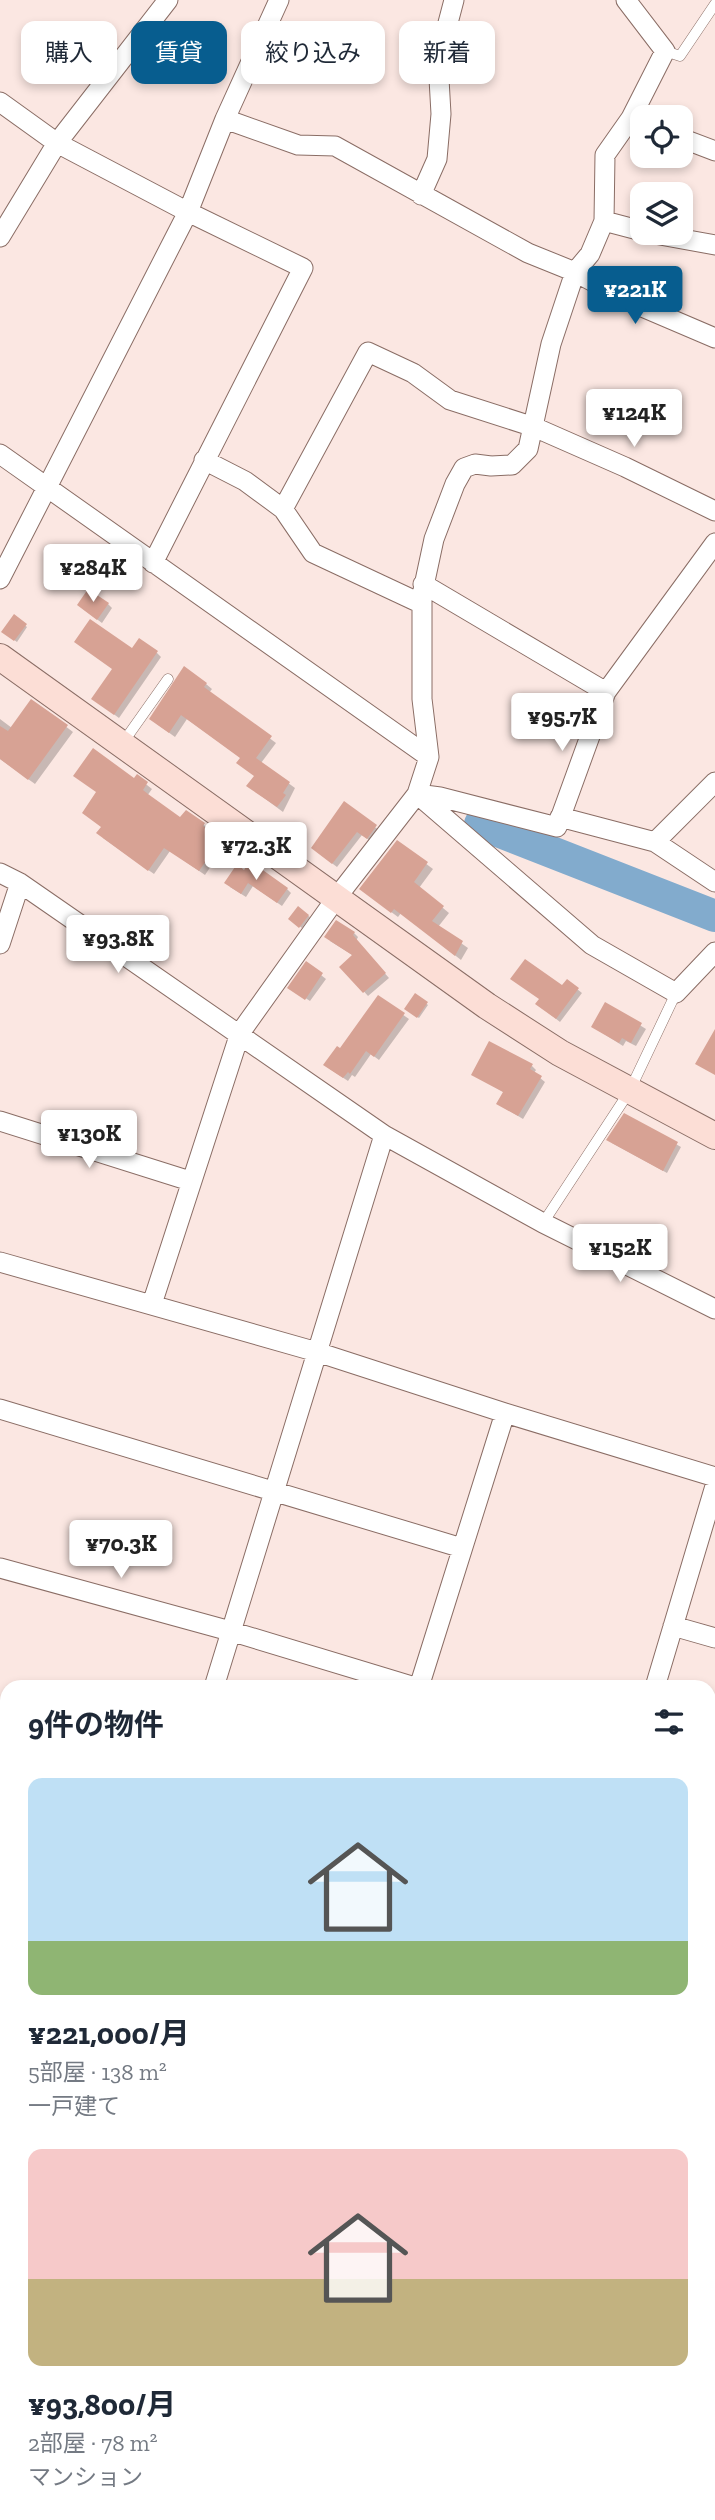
<!DOCTYPE html>
<html lang="ja">
<meta charset="utf-8">
<style>
:root{--surface:#fff;--page:#f2f2f3;--text:#1f2937;--muted:#747a83;--accent:#075d8f}
body{margin:0;font-family:"Zilla Slab","Noto Sans JP",serif;background:var(--page);color:var(--text);height:100vh;display:flex;flex-direction:column;font-size:26px;white-space:nowrap}
*{box-sizing:border-box;margin:0}
p{font-size:23px;color:var(--muted)}
.icon{flex:none;width:38px;height:38px;fill:none;stroke:currentColor;stroke-width:2;stroke-linecap:round;stroke-linejoin:round}
.map{position:relative;flex:1;overflow:hidden}
.side{position:absolute;left:0px;top:1680px;width:716px;height:840px;display:flex;flex-direction:column;background:var(--surface);border-radius:21px 21px 0 0;box-shadow:0 4px 10px #0003}
.side>*{flex:none}
.top-card{position:absolute;left:21px;top:21px;width:674px;height:63px;display:flex;gap:14px}
.tools{position:absolute;left:630px;top:105px;display:grid;gap:14px}
.tools a{display:grid;place-items:center;width:63px;height:63px;border-radius:14px;background:var(--surface);box-shadow:0 4px 10px #0003;font-size:35px}
.price{position:absolute;translate:-50% -60px;padding:0 16px;border-radius:7px;background:#fff;color:#222;font-size:23px;line-height:46px;filter:drop-shadow(0 2px 4px #0008)}
.price::after{content:'';position:absolute;left:50%;top:42px;width:21px;height:16px;margin-left:-10px;background:inherit;clip-path:polygon(0 0,100% 0,50% 100%)}
.price.on{background:var(--accent);color:#fff}
ul{padding:0;list-style:none}
li{display:grid;align-content:center;gap:14px;height:371px;padding:0 28px}
li span{display:grid;place-items:center;height:217px;border-radius:14px;color:#555}
li>.icon{margin-inline-start:auto}
span .icon{width:126px;height:126px;fill:#fffc;stroke-width:1}
li b{font-size:30px}
h2{display:flex;justify-content:space-between;align-items:center;height:84px;padding:0 28px;font-size:30px}
.chip{padding:0 24px;border-radius:14px;background:var(--surface);box-shadow:0 4px 10px #0003;font-size:24px;line-height:63px}
.chip.on{background:var(--accent);color:#fff}
.map>svg:first-child{display:block}
</style>
<div class="map">
<svg width="715" height="2520" viewBox="0 0 715 2520">
<rect width="100%" height="100%" fill="#fbe7e2"/>
<path fill="#feddd4" d="M0,2266L7,2268V2513H364L362,2520H0Z"/>
<path fill="#e6c1b6" d="M3,2063L7,2065V2122L0,2120V2073Z
M7,2472V2513H207L205,2520H0V2476Z
M709,2498L715,2500V2520H395L398,2513H709Z"/>
<path fill="#0003" d="M108,604L112,608L102,623L83,609Z
M14,617L27,627L17,642L3,632Z
M133,650L157,653L161,657L119,718L93,699Z
M184,669L206,684L212,689L209,693L276,743L261,763L295,788L283,812L248,786L255,776L241,758L187,719L175,737L157,724Z
M32,701L73,732L35,784L0,759V719L12,728Z
M137,777L152,789L147,796L181,820L187,812L204,825L209,830L207,832L225,845L205,875L170,851L154,874L103,838Z
M344,803L380,831L372,842L362,835L337,867L317,852Z
M397,842L433,869L419,888L449,913L438,927L468,948L461,960L401,913L398,917L367,894Z
M237,867L287,889L291,893L282,906L253,886L246,897L230,887Z
M298,909L310,917L302,928L290,919Z
M354,933L358,937L356,941L389,978L368,996L342,967L354,956L330,941Z
M307,964L326,979L310,1001L292,989Z
M567,981L582,993L560,1022L541,1007Z
M415,995L428,1005L419,1018L407,1010Z
M379,998L409,1019L379,1060L371,1054L355,1077L352,1075L348,1081L330,1069Z
M606,1004L646,1029L636,1046L626,1041L623,1046L593,1027Z
M532,1066L536,1070L534,1073L545,1082L523,1119L498,1104L505,1093L473,1074Z
M625,1115L681,1147L667,1173L612,1143Z
M7,1899V1926L0,1924V1908L3,1900L6,1901Z
M0,2127L7,2129V2157L0,2154Z
M709,2160L715,2162V2231L709,2228Z
M0,2343L7,2345V2376L1,2374L0,2377Z
M709,2353L715,2359L712,2369L715,2370V2381L709,2378Z
M0,2417L7,2421V2444L0,2465Z
M217,2513H243L241,2520H214Z
M249,2513H301L313,2520H271Z"/>
<g fill="none" stroke-linecap="round" stroke-linejoin="round">
<path stroke="#82abcd" stroke-width="32" d="M480,824L715,916"/>
</g>
<path fill="#d7a294" d="M88,589L109,603L97,620L77,605Z
M14,614L27,624L14,641L1,632Z
M90,619L132,648L139,638L158,651L114,715L91,699L112,669L74,642Z
M184,666L207,683L204,687L272,736L256,758L290,782L283,793L286,795L277,807L246,786L254,776L236,763L240,758L181,715L169,733L149,719Z
M31,699L68,725L28,780L0,759V726L8,731Z
M93,748L134,778L137,774L148,782L143,790L148,794L180,817L186,810L205,823L203,826L221,839L199,871L164,848L148,871L96,833L101,827L82,813L96,792L73,776Z
M344,801L377,825L367,839L357,832L332,864L311,848Z
M397,840L428,862L414,882L444,906L432,921L463,941L455,956L394,909L391,913L359,889Z
M250,861L288,888L277,903L248,883L241,894L224,883L237,864L244,870Z
M298,906L309,915L299,928L288,919Z
M336,920L355,932L353,935L386,973L363,993L339,967L352,955L324,937Z
M525,959L562,985L567,979L579,988L556,1019L535,1004L539,999L510,979Z
M306,961L323,973L305,1000L287,988Z
M415,993L428,1002L417,1018L404,1009Z
M378,995L405,1013L374,1057L366,1051L350,1074L348,1072L343,1078L323,1065L337,1046L340,1048Z
M605,1002L642,1023L631,1043L622,1038L619,1043L591,1027Z
M715,1029V1075L695,1064Z
M489,1041L533,1064L530,1069L542,1076L518,1116L496,1104L503,1092L471,1075Z
M624,1113L678,1142L663,1171L606,1140Z"/>
<g fill="none" stroke-linecap="round" stroke-linejoin="round">
<g stroke="#8a6d65" stroke-width="11">
<path id="lane" d="M665,51L680,56L715,4
M122,744L168,679
M543,1223L629,1092L676,993"/>
</g>
<g stroke="#8a6d65" stroke-width="21">
<path id="street" d="M626,0L665,51L631,118L605,155L604,221L590,254L575,272L551,344L528,449L512,465L491,466L475,464L464,468L455,484L434,539L422,595V699L429,757L417,794L440,797L557,827L606,692L715,543
M0,102L57,143L188,212L303,268L153,563
M225,119L298,145L335,146L528,253L575,272L633,303L715,338
M681,138L715,151
M421,195L437,159L441,114L438,61L454,0
M604,221L642,231
M649,233L715,245
M0,237L57,143L168,0
M0,454L429,757
M204,460L245,481L283,509L313,553L422,604
M283,509L368,352L413,373L450,400L534,427L625,467L715,511
M0,579L188,212L225,119L279,0
M423,584L606,692
M560,817L655,842L715,882
M655,842L715,782
M0,873L20,883L384,1135L543,1223L715,1309
M0,944L20,883
M0,1121L190,1181
M0,1262L317,1352L505,1413L715,1477
M152,1304L240,1033L337,897L417,794L592,945L676,993L715,952
M0,1409L462,1548
M0,1568L230,1631L415,1687
M673,1626L715,1638
M214,1687L384,1135
M419,1687L505,1413
M655,1687L715,1486
M0,1717L7,1719
M709,1782L715,1784
M0,1865L7,1867
M709,1933L715,1935
M709,2092L715,2094
M0,2185L7,2188
M709,2407L715,2409
M387,2520L389,2513"/>
</g>
<g stroke="#8a6d65" stroke-width="28">
<path id="secondary" d="M0,657L487,1006L560,1053L715,1136"/>
</g>
<g stroke="#cfcdcc" stroke-width="32">
<path id="primary" d="M0,2019L7,2022
M709,2275L715,2277"/>
</g>
<use href="#lane" stroke="#fff" stroke-width="10"/>
<use href="#street" stroke="#fff" stroke-width="19"/>
<use href="#secondary" stroke="#fcded6" stroke-width="26"/>
<use href="#primary" stroke="#fabcad" stroke-width="30"/>
</g>
</svg>
<div class="tools">
<a><svg class="icon" aria-label="locate" viewBox="0 0 24 24"><circle cx="12" cy="12" r="6"/><path d="M12 2v4M12 18v4M2 12h4M18 12h4"/></svg></a>
<a><svg class="icon" aria-label="layers" viewBox="0 0 24 24"><path d="M12 4l9 5-9 5-9-5zM3 14l9 5 9-5"/></svg></a>
</div>
<b class="price on" style="left:635px;top:326px">¥221K</b>
<b class="price" style="left:634px;top:449px">¥124K</b>
<b class="price" style="left:93px;top:604px">¥284K</b>
<b class="price" style="left:562px;top:753px">¥95.7K</b>
<b class="price" style="left:256px;top:882px">¥72.3K</b>
<b class="price" style="left:118px;top:975px">¥93.8K</b>
<b class="price" style="left:89px;top:1170px">¥130K</b>
<b class="price" style="left:620px;top:1284px">¥152K</b>
<b class="price" style="left:121px;top:1580px">¥70.3K</b>
<div class="top-card">
<a class="chip">購入</a>
<a class="chip on">賃貸</a>
<a class="chip">絞り込み</a>
<a class="chip">新着</a>
</div>
<section class="side">
<h2>9件の物件<svg class="icon" aria-label="filters" viewBox="0 0 24 24"><path d="M4 7h16M4 17h16"/><circle cx="9" cy="7" r="2"/><circle cx="15" cy="17" r="2"/></svg></h2>
<ul>
<li><span style="background:linear-gradient(#bfe0f5 75%,#8fb573 0)"><svg class="icon" aria-label="home" viewBox="0 0 24 24"><path d="M3 11l9-7 9 7M6 9v11h12V9"/></svg></span><div><b>¥221,000/月</b><p>5部屋 · 138 m²</p><p>一戸建て</p></div></li>
<li><span style="background:linear-gradient(#f6c9c9 60%,#c2b280 0)"><svg class="icon" aria-label="home" viewBox="0 0 24 24"><path d="M3 11l9-7 9 7M6 9v11h12V9"/></svg></span><div><b>¥93,800/月</b><p>2部屋 · 78 m²</p><p>マンション</p></div></li>
</ul>
</section>
</div>
